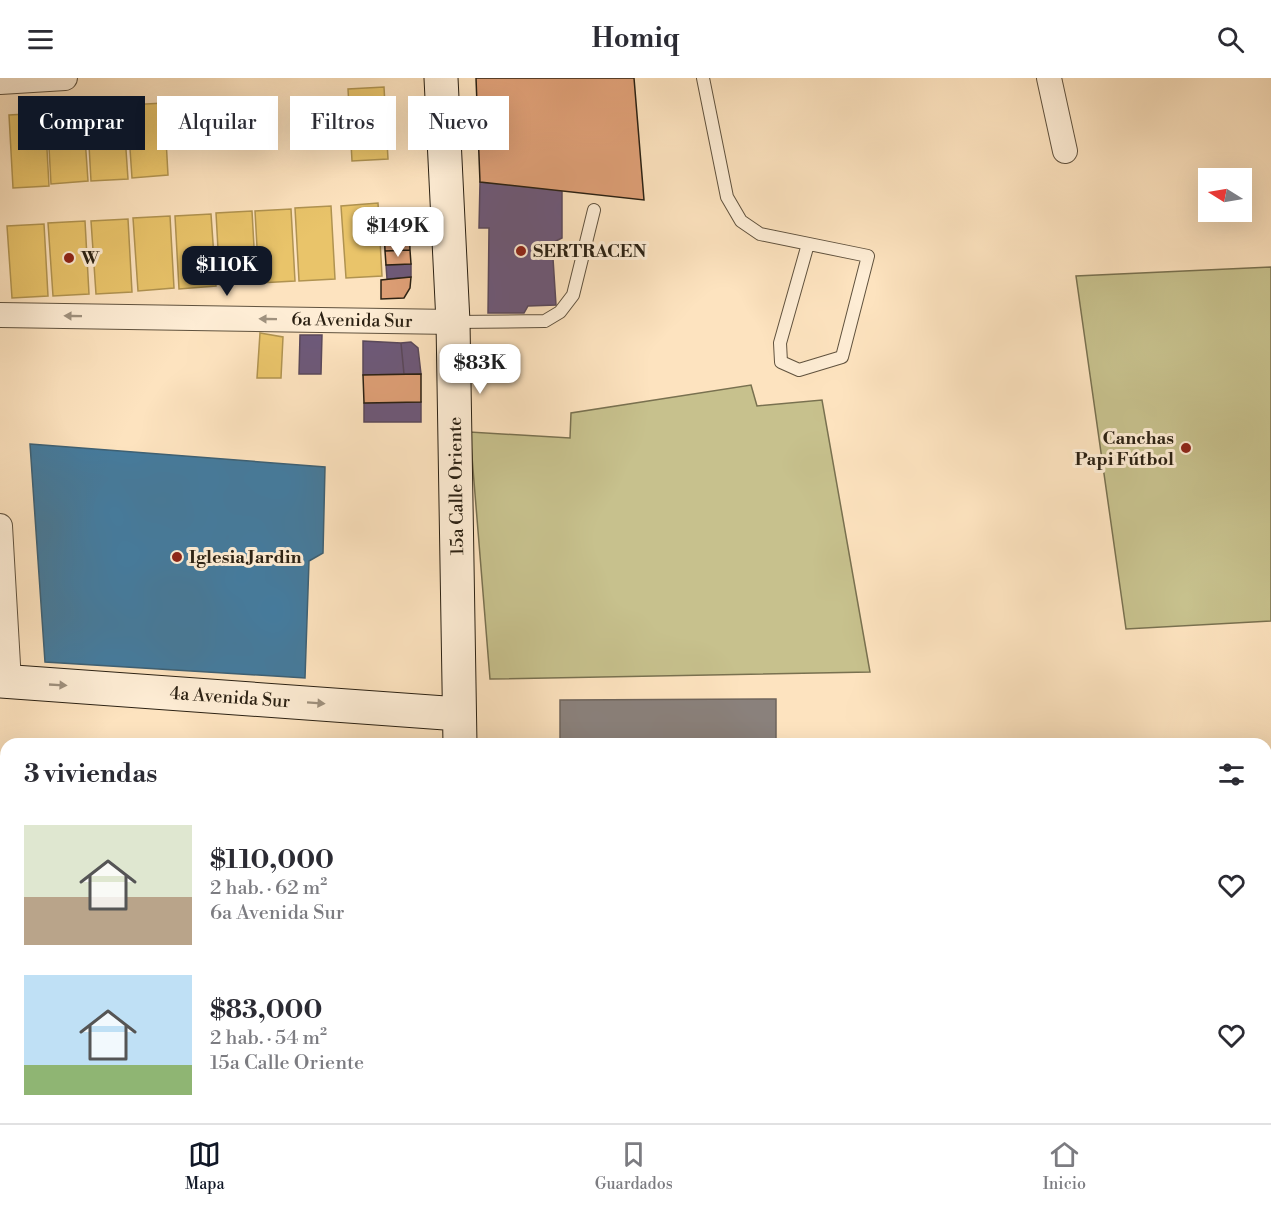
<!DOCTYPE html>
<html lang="es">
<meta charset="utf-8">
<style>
:root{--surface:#fff;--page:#f7f7f7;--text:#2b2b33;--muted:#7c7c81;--line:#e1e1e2;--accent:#111827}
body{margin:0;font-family:"Libre Bodoni",serif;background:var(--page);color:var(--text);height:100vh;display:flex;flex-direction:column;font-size:22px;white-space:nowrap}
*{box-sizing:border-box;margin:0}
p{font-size:20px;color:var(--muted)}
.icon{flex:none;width:33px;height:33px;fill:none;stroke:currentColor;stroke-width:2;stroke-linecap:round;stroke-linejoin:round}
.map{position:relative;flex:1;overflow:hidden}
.details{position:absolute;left:0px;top:660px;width:1272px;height:386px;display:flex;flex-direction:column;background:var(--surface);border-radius:18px 18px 0 0;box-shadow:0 6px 24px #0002}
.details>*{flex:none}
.hud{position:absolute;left:18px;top:18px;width:600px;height:54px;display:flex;gap:12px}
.needle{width:39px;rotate:281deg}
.tools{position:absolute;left:1198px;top:90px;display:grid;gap:12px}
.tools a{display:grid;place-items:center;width:54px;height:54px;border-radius:0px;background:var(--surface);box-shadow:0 6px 24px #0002;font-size:30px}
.price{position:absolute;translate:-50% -51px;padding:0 14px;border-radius:12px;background:#fff;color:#222;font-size:20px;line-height:39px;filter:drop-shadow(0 2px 3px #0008)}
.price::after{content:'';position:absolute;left:50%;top:36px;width:18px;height:14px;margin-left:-9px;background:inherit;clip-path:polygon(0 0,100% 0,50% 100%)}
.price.on{background:var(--accent);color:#fff}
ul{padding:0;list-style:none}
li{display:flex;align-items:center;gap:18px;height:150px;padding:0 24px}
li span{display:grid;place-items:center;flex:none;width:168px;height:120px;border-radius:0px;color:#555}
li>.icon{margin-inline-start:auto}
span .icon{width:72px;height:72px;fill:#fffc;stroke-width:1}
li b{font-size:26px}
h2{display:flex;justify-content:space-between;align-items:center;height:72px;padding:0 24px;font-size:26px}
.chip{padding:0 21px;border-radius:0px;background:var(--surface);box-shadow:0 6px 24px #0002;font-size:21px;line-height:54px}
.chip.on{background:var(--accent);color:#fff}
header{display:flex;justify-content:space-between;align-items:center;height:78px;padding:0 24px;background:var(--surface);font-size:27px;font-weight:700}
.tab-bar{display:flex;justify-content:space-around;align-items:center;height:84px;border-top:2px solid var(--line);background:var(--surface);font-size:16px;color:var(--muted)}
.tab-bar a{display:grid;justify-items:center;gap:3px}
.tab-bar .on{color:var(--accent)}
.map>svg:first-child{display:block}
</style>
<header><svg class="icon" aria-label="menu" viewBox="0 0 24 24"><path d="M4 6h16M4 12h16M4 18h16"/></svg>Homiq<svg class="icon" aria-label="search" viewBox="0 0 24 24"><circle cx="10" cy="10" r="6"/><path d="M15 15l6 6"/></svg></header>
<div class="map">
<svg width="1271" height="1045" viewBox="0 0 1271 1045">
<rect width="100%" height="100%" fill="#fde3bf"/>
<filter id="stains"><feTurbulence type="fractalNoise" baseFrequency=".00333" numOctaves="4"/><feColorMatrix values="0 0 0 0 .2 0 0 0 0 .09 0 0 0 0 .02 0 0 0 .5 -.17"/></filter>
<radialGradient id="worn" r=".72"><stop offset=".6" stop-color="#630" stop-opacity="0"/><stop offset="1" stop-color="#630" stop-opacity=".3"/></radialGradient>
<path fill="#c7c18d" stroke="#797150" stroke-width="1.5" d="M1271,189V543L1126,551L1076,198Z
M751,307L757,328L822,322L870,594L490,601L470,354L570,360L571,335Z"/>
<path fill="#e9c46a" stroke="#b09350" stroke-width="1.5" d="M384,9L388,81L352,83L348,11Z
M164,25L168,97L132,100L127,27Z
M123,28L128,101L91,103L87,31Z
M83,31L88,103L51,106L47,33Z
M45,35L49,108L13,110L9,37Z
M378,125L382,198L346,200L341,128Z
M331,128L335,201L299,203L295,130Z
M291,131L295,203L259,205L255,133Z
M252,133L256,205L220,207L216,135Z
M211,136L216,208L179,211L175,138Z
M170,138L174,210L138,213L133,140Z
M128,141L132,214L96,216L91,143Z
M85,143L89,216L53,218L48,145Z
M44,146L48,218L12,220L7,148Z
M260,255L283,259L281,300H257Z"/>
<path fill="#e76f51" stroke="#af583e" stroke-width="1.5" d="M401,662V666H356V664Z
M515,1040H527L540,1045H514Z
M844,1040H890L888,1045H842Z
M890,1040L901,1045H888Z"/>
<path fill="#6d597a" stroke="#59485b" stroke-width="1.5" d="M480,104L562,111V160L552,165L556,227L528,228L524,235H488L489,150H479Z
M411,186V199L387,201L386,187Z
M300,257H322L321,296H299Z
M363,263L401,265L404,296L363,297Z
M411,264L418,270L421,296H404L401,265Z
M421,324V344H364V325Z"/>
<path fill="#457b9d" stroke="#3d6074" stroke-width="1.5" d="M30,366L325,389L323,475L309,483L305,600L45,584Z"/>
<path fill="#8a817c" stroke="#6e645c" stroke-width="1.5" d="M776,621V666H560V622Z"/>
<path fill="#de9f76" stroke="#2b2113" stroke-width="1.5" d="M476,0H634L644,122L480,104Z
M409,145L410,172L385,173L384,146Z
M410,172L411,186L386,187L385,173Z
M411,199L410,210L404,220L381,221V202Z
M421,296V324L364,325L363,297Z
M342,1040H389L388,1045H341Z
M718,1040H741L739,1045Z"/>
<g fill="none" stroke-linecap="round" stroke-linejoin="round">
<g stroke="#60523e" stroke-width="14">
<path id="lane" d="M703,0L727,119L741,143L760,156L868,178L842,279L799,292L781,284L780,265L808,166
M454,244L545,243L560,234L573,217L594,132"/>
</g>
<g stroke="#60523e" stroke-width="26">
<path id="street" d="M1049,0L1065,73
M0,4L65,0
M0,237L453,244
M0,448L9,604
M1266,990L1271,993
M323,1045L326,1040
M598,1045L599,1040
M1125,1045L1126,1040"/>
</g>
<g stroke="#2b2113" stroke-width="35">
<path id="secondary" d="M441,0L453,244L460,666
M0,603L459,636
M1266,778L1271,777
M0,827H6
M617,1040L631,1045"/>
</g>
<use href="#lane" stroke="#feedd5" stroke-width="12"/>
<use href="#street" stroke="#feedd5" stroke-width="24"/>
<use href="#secondary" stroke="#feedd5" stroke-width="33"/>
</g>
<defs><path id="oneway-solid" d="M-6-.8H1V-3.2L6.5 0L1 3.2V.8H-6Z" transform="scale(1.5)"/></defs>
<g fill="#9f917e">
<use href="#oneway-solid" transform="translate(73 238) rotate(-179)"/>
<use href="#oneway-solid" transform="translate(268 241) rotate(-179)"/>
<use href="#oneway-solid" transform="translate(58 607) rotate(3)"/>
<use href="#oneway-solid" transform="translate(316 625) rotate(4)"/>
</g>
<g fill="#8f2418" stroke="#feedd5" stroke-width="2">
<circle cx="521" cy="173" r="6"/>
<circle cx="69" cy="180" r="6"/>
<circle cx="1186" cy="370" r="6"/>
<circle cx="177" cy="479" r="6"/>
</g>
<g text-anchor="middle" stroke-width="6" stroke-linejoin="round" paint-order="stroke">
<g font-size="18" font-weight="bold" fill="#2b2113" stroke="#feedd5" text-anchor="start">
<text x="533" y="179">SERTRACEN</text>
<text x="81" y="186">W</text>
<text x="1174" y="366" text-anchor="end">Canchas<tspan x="1174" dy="21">Papi Fútbol</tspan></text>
<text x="189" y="485">Iglesia Jardin</text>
</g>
<g font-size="18" fill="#2b2113" stroke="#feedd5">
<text transform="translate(352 242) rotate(1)" y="6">6a Avenida Sur</text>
<text transform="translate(456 408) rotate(-91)" y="6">15a Calle Oriente</text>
<text transform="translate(230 619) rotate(4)" y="6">4a Avenida Sur</text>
</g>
</g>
<rect width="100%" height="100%" filter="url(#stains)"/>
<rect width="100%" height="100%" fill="url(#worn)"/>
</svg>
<div class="tools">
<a><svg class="needle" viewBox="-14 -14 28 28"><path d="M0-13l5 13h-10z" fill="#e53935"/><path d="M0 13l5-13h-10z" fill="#7c7c81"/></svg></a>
</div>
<b class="price" style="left:398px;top:180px">$149K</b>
<b class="price on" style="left:227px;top:219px">$110K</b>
<b class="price" style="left:480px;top:317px">$83K</b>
<div class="hud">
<a class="chip on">Comprar</a>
<a class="chip">Alquilar</a>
<a class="chip">Filtros</a>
<a class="chip">Nuevo</a>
</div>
<section class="details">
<h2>3 viviendas<svg class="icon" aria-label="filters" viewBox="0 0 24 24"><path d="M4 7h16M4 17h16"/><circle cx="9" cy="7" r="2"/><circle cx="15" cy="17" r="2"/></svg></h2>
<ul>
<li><span style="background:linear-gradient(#dfe7d0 60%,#b9a48a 0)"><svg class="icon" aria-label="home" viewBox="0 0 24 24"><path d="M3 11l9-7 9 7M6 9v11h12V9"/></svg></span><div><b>$110,000</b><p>2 hab. · 62 m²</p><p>6a Avenida Sur</p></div><svg class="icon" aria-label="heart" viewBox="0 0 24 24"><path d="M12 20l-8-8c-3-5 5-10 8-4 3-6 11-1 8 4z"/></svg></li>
<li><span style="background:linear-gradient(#bfe0f5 75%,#8fb573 0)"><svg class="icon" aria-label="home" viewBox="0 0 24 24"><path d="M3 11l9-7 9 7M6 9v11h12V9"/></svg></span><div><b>$83,000</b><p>2 hab. · 54 m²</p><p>15a Calle Oriente</p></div><svg class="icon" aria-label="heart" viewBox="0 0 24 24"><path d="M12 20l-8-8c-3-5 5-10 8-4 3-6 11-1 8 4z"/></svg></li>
</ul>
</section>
</div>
<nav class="tab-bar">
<a class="on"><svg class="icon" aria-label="map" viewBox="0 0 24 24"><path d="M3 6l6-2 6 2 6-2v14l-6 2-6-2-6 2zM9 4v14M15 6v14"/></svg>Mapa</a>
<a><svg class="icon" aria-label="saved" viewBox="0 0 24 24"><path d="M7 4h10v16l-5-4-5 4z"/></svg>Guardados</a>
<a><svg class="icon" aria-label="home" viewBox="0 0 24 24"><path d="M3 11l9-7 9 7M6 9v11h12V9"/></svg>Inicio</a>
</nav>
